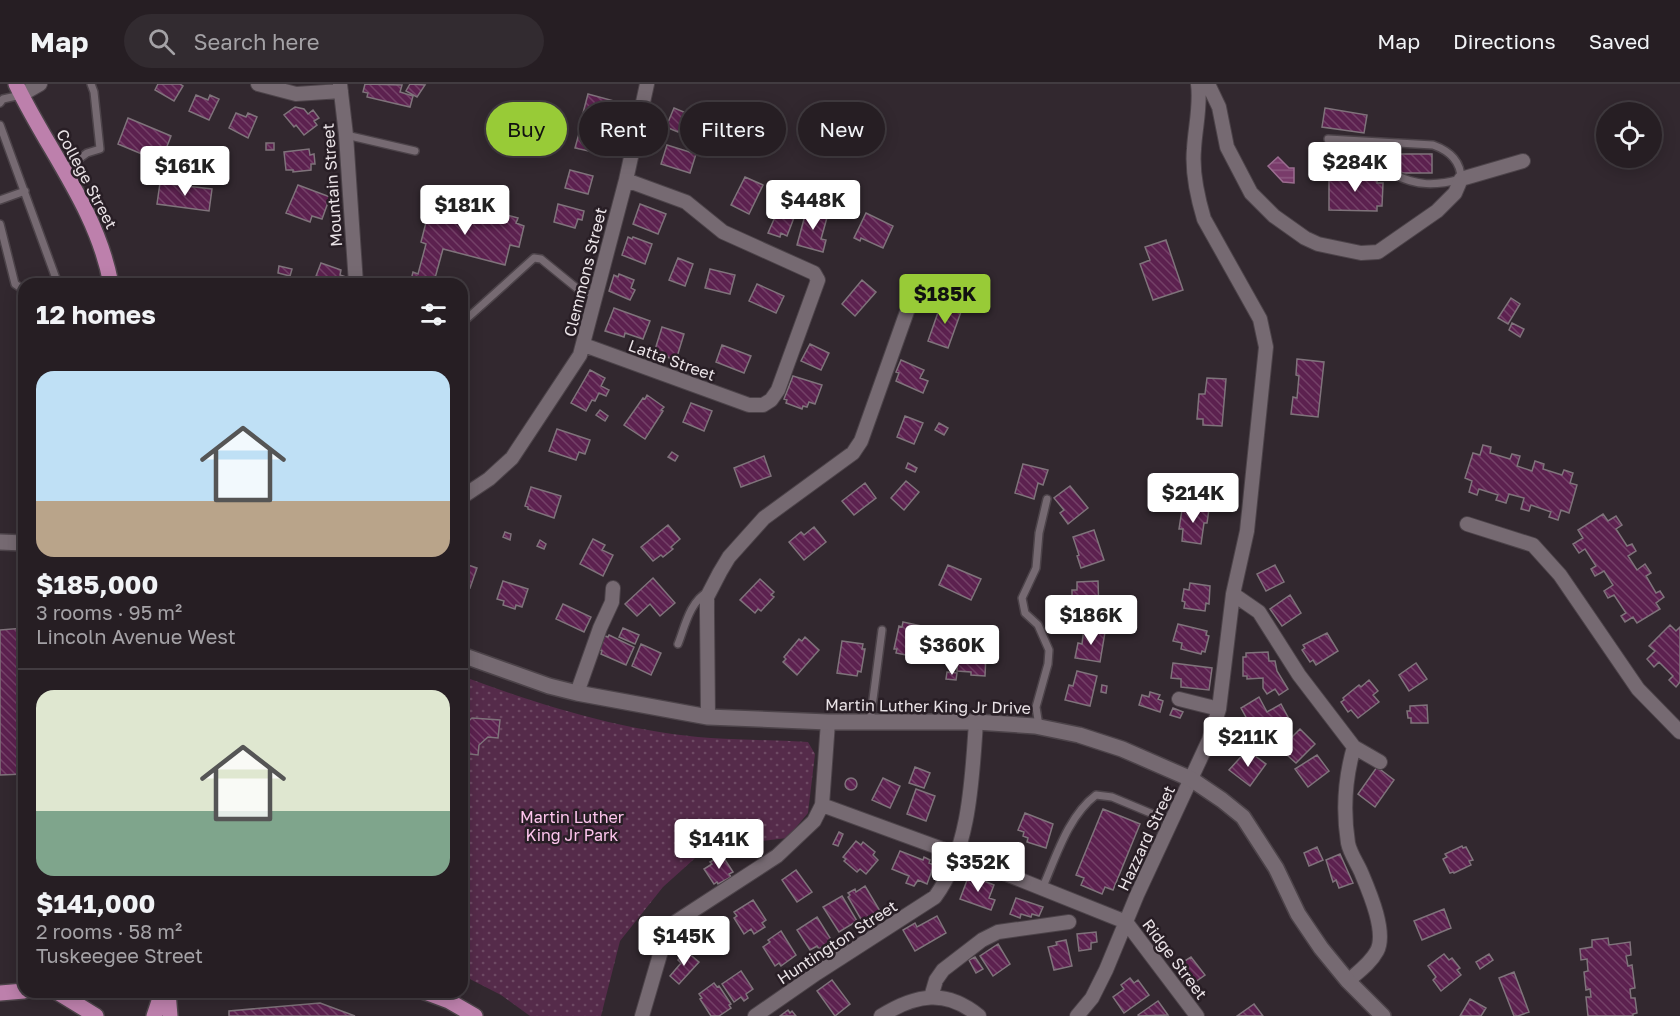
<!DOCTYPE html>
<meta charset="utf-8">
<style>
:root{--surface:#261e23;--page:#322b30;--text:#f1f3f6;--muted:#a4a2a6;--line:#423c41;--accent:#98cb37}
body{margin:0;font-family:"Golos Text",sans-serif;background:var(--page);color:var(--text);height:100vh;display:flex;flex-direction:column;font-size:22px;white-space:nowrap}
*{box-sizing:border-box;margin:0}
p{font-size:20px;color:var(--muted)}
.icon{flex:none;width:33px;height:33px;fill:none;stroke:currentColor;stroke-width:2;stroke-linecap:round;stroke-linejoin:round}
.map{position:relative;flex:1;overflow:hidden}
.details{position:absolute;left:18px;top:194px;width:450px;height:720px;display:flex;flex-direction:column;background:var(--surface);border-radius:18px;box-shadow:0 3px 15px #0003,0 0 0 2px var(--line)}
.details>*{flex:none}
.top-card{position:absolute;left:486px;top:18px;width:570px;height:54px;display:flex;gap:12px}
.fabs{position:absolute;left:1596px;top:18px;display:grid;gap:12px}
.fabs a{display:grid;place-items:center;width:66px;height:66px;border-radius:50%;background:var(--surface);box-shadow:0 3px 15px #0003,0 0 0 2px var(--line);font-size:30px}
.price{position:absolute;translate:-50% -51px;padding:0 14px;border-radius:6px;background:#fff;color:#222;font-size:20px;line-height:39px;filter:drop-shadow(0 2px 3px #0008)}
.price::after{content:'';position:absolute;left:50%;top:36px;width:18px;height:14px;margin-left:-9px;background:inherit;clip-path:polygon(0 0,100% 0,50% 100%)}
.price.current{background:var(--accent);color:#111}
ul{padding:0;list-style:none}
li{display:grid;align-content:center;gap:12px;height:318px;padding:0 18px}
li+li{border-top:2px solid var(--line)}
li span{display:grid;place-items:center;height:186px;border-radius:18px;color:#555}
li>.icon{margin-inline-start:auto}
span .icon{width:108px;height:108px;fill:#fffc;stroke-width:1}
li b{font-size:26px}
h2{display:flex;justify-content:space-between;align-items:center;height:72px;padding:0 18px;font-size:26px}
.tag{padding:0 21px;border-radius:27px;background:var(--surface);box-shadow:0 3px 15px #0003,0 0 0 2px var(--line);font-size:21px;line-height:54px}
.tag.current{background:var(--accent);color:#111}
header{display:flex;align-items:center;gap:36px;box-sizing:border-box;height:84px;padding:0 30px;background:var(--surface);border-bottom:2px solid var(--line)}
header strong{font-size:28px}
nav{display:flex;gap:33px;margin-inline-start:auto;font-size:21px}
.search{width:420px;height:54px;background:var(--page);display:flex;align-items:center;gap:15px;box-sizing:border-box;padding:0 21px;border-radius:33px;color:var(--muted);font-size:22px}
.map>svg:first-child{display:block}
</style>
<header>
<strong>Map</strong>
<div class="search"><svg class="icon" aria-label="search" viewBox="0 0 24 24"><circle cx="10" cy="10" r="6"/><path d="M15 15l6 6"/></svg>Search here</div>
<nav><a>Map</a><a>Directions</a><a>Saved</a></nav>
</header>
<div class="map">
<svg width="1680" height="932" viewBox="0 0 1680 932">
<defs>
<pattern id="park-dots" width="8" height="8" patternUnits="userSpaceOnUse" patternTransform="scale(1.5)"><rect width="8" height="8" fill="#552b4a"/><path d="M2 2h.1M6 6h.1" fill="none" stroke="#6e4a64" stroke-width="1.8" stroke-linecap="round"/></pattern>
<pattern id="water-rules" width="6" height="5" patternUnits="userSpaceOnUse" patternTransform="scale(1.5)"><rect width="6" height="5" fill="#793b6a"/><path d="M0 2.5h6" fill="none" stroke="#8c577f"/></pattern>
<pattern id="building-back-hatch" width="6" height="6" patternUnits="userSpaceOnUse" patternTransform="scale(1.5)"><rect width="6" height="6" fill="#5c214f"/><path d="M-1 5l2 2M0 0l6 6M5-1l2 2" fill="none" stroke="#744168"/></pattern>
</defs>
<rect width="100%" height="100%" fill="#32282f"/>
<path fill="url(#park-dots)" d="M462,592C542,622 626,648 711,654C744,656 776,656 808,658L815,670L808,729L787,754L753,758H713L663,803L620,857L601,932H530L501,911L462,891Z"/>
<path fill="url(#water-rules)" stroke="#9b6d90" stroke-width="1.5" d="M1278,73L1289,84H1294V99L1283,98L1268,82Z"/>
<path fill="url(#building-back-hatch)" stroke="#7f737b" stroke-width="1.5" d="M158,0H180L183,2L174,17L155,6Z
M365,0L402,1L400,8L413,12L410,23L367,13L368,9L363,8Z
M410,0L425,1L417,13L406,7Z
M588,10L614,17L612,26H608L606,35L583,29Z
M196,11L208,16L210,11L219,15L209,36L189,27Z
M295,23L304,25L308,30L313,26L319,34L314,37L317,41L304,51L296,41L294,43L284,31Z
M674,24L686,29L687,26L702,32L694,51L679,45L678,48L666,43Z
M1325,24L1367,31L1364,49L1322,43Z
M236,29L246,33L248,29L257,33L248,54L229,44Z
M128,34L171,52L161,78L118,60Z
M580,46L602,51L598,69L575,64Z
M266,59H274V66H266Z
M667,61L696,70L690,89L661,80Z
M309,65L310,71L314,70L315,80H311V86L293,88V86H286L284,68Z
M1399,70H1432V89H1399Z
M570,86L593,92L588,110L565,104Z
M1338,88L1364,89V94L1377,95V99H1383L1382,122H1377V127L1329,126V95L1338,96Z
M745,93L763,101L749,130L731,121Z
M160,99L212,105L209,127L157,120Z
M298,101L330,113L322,135L312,132L310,138L286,129Z
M433,111L518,134L516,139L524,142L519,163L510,161L505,181L443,165L435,194L444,196V200H410L413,188L418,190L426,160L421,158Z
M782,117L795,123L792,129L795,131L787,152L781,149L780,153L768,149Z
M558,120L584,127L582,136L578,135L575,144L554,138Z
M640,120L666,130L658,150L633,140Z
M807,124L828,130L821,155L826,156L823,168L797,161Z
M866,129L893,142L883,164L861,154L860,157L854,154Z
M628,153L632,155L633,153L652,160L645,180L622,171Z
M1166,156L1183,206L1153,216L1140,180L1150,176L1145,163Z
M678,174L693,180L685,202L669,196Z
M321,179L341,186L340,191L346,193L344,200H313Z
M279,182L292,185L290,192L278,189Z
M710,185L735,191L730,210L705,204Z
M619,190L634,196L631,204L635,206L630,216L609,207L614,191L618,193Z
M862,196L876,208L855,232L842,220Z
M757,200L784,212L776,229L749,217Z
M1511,214L1520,220L1508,240L1498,234Z
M942,217L962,225L948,264L928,257Z
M614,224L650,237L643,255L625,249L624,253L605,247Z
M1512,239L1524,245L1520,253L1509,246Z
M662,243L684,250L676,276L654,269Z
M810,260L829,269L821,286L801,277Z
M722,261L751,272L744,289L716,278Z
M1297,275L1324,278L1318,333L1291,330L1293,313L1297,314L1299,292L1296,291Z
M901,276L924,286L920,294L928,297L923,309L896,297L899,289L896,288Z
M590,286L605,294L601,302L609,306L606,312L599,309L595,317L592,316L586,327L571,319Z
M793,292L822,301L815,320L809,318L807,323L803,322L802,325L786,319L787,316L784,315Z
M1207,294L1226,295L1222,342L1203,341V335H1197L1199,310H1205Z
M647,311L664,323L661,326L663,327L645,355L624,341L643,314L645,315Z
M691,319L712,327L704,347L683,338Z
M600,326L608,332L605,337L596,331Z
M905,332L923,339L914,360L897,353Z
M939,339L948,344L944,351L935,346Z
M557,345L590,356L585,370L579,368L576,376L549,367Z
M24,346V380L21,347Z
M1483,361L1491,363L1490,369L1510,375L1512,370L1520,372L1517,382L1532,387L1535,377L1544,380L1543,385L1562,391L1564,386L1573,389L1570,399L1577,401L1569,429L1561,426L1558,436L1549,433L1551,428L1531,421L1529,427L1521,425L1524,414L1509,410L1506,419L1496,416L1498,411L1479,405L1477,411L1469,408L1472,397L1465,394L1473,369L1480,371Z
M672,368L678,372L675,377L668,373Z
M764,372L771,392L741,403L734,384Z
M908,379L917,384L915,388L906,384Z
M1023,380L1048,386L1043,401L1038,399L1034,415L1015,409Z
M906,397L919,408L904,426L891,414Z
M865,399L876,414L854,431L842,417Z
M1070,402L1088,424L1068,440L1060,429L1064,426L1054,414Z
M531,403L561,412L554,434L528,425V423L525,422Z
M1187,421L1209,425L1207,439H1204L1201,460L1182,457L1183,445H1179L1182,426L1186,427Z
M1603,430L1608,437L1616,432L1622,441L1616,445L1627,462L1632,460L1636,467L1628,472L1637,486L1645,480L1651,489L1646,492L1656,509L1660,507L1664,513L1656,519L1660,525L1637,539L1633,533L1625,538L1621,532L1626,529L1614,511L1608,514L1604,507L1613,501L1604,487L1595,492L1591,485L1596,482L1585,465L1579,469L1573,460L1583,454L1578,446Z
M668,441L680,455L671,463L673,465L663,473L661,471L653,477L641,463Z
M814,443L826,458L804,476L789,458L801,448L804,451Z
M1094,446L1104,476L1081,484L1077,472L1079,471L1073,453Z
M505,448L511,450L510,456L503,453Z
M593,455L605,461L602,466L613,471L603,492L580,480Z
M540,456L546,460L544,465L537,462Z
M462,479L477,484L470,504L462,502Z
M948,481L981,495L971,516L939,501Z
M1275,481L1284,498L1266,507L1257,490Z
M653,494L675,519L660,532L650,520L637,532L625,520Z
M760,495L774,508L771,511L774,513L761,527L758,525L755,529L740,516Z
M503,497L528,505L522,523L516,521L515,525L503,521L504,517L497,515Z
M1098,497L1099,528H1078V521H1072V506H1077V498Z
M1190,499L1210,502L1209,520L1206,519L1205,527L1184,524L1185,518L1182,517L1184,505L1189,506Z
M1290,511L1301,529L1282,542L1270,525Z
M563,520L591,533L584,548L556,535Z
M903,538L922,542L916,573L896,569L897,565H894L899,542L902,543Z
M1178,540L1207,547L1206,551L1209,552L1205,568L1202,567L1201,570L1181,565L1182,559L1173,557Z
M1670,541L1676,547L1680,543V598L1676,603L1669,596L1673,592L1659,578L1654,583L1647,575L1655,567L1649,562Z
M24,544V690L0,691V546Z
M623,544L639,551L635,560L619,553Z
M1084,544L1105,548L1100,578L1075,574L1078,559L1082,560Z
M1327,549L1338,567L1316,581L1313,576L1310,578L1302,566L1305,564L1303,561Z
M609,551L634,563L626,581L601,570L602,567L598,565L605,552L608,553Z
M805,553L819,566L797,591L783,578L786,575L784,573L799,555L802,557Z
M842,557L863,560L862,565H865L861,588L858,587L857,592L837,589Z
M641,560L661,569L651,591L632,582Z
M958,568L986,570L985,592L971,591V588L957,587Z
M1268,568L1269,577H1275L1277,587L1288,605L1279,611L1275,605L1267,610L1263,604V594L1247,595V592H1243V573H1246V569Z
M1173,579L1212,584L1209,606L1181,603V595L1171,594Z
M1416,579L1427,595L1409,607L1399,591Z
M1077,587L1097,592L1090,622L1065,616L1069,601L1073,602Z
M947,588L957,589L956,596L946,595Z
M1369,596L1378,607L1373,611L1379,618L1358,634L1351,626L1348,628L1341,618L1344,616L1343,614L1359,601L1361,603Z
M1102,601L1107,602L1106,609L1101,608Z
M1150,608L1160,611L1158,615L1163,617L1160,628L1139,621L1142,611L1149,613Z
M1259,613L1267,628L1281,620L1290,637L1258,655L1241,624Z
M1427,621L1428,639H1411V634H1408L1407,627H1410V622Z
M1173,624L1183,628L1180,634L1170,631Z
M472,634L500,636L498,654L488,653L479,661L478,671L462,669V643Z
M1300,645L1315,660L1296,679L1287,671L1292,666L1286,659Z
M1247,666L1266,680L1250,702L1229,686Z
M1317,671L1329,687L1308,703L1295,685Z
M915,683L930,689L924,704L909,699Z
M1377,683L1394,696L1375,723L1358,710Z
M883,694L900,702L890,724L872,716Z
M845 700a6 6 0 1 1 12 0a6 6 0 1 1-12 0Z
M916,705L935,712L926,737L907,730Z
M1103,725L1140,740L1113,806L1105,803L1102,810L1081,801L1084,794L1076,791Z
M1025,729L1053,740L1046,764L1027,758L1028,754L1023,752L1024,748L1018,746Z
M839,748L843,750L838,762L833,760Z
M856,757L861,761L863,758L875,768L873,771L878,776L866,790L860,785L857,788L844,777L846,775L843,773Z
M1462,762L1463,764L1466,763L1473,776L1469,777L1471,781L1454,789L1453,788L1450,789L1443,775L1447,773L1445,770Z
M1317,763L1323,776L1309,782L1304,769Z
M900,767L923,776L924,773L930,776L929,779L934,781L927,800L918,796L914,802L906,799L909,792L892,785Z
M1340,770L1353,799L1339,804L1336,796L1333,798L1326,776Z
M722,771L733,788L729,790L731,793L718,800L717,798L714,800L704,785L712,780L710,778Z
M796,786L812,808L797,818L782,796Z
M969,791L994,801L989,814L995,816L991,826L960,815Z
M865,802L880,827L862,837L848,813L850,811L848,809L855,805L856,808Z
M842,812L857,837L839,848L823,823Z
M1016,814L1043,823L1039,832L1032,830L1031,833L1021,830L1020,834L1010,830Z
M753,816L766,836L762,839L765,843L754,850L751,845L744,850L734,834L737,832L734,828Z
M1444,825L1451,844L1422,856L1414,837Z
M937,832L946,849L915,867L903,846L915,839L917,843Z
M817,833L832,857L819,865L817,862L810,866L797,846Z
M781,847L796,871L781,882L779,879L775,882L763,863L770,858L768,856Z
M1096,848L1097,858L1091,859V865L1079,867L1077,850Z
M1608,854L1609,861L1630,858L1631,871L1626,872L1628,882L1632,881L1635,904L1630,905L1631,914H1635L1637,929L1633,930V932H1588L1586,913H1591L1590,905L1586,906L1584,888L1588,887L1587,875L1581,876L1580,865L1592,863V856Z
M1066,856L1072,882L1054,886L1048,863L1057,861L1056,858Z
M998,860L1010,880L993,892L980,872Z
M686,867L699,878L679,900L670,892L681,879L678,876Z
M1444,870L1449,876L1452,874L1460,884L1457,886L1461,891L1441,907L1433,896L1436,893L1428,882Z
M1489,870L1493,876L1480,885L1476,878Z
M975,873L983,885L976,889L969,876Z
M1191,873L1205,891L1188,903L1175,883Z
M741,887L753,905L746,910L748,914L744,917L741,913L734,918L722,900Z
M1514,888L1529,928L1518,932H1514L1499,894Z
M1130,894L1134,899L1138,896L1149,911L1124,929L1113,913L1124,905L1121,901Z
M832,896L850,920L835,932L817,907Z
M714,899L717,903L719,902L731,920L729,921L731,924L719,932H711L700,915L702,914L699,910Z
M1470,915L1486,924L1481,932H1460Z
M1158,917L1168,931L1139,932L1138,931Z
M320,919L355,932H229V927Z
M1254,920L1263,932H1237Z
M788,926L790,929L792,927L796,932H780Z"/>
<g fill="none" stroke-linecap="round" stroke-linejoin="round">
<g stroke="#4c4349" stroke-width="10">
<path id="lane" d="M0,19L3,15L21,11
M0,41L58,200
M346,51L415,67
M1328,55L1433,61C1450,67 1461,77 1461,95C1435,102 1417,102 1393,90
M64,86L87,69L100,65L94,8L91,0
M0,116L25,107
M0,140L15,200L24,206
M462,239L534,174L541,175L579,206L596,211
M678,560C685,542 690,517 708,508
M870,638L882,546
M1039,642L1036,623L1048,580L1049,566L1038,541L1025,529L1022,514L1036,484L1039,449L1047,415
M1042,805C1056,773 1068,732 1096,711L1112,713L1172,738"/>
</g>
<g stroke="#4c4349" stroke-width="16">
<path id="street" d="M258,0L296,10L341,7
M340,0L346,51L356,200
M1198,0C1201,22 1195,44 1194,65C1192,86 1198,115 1204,135L1260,235L1266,263L1247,447L1233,510L1259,528L1299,591L1354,663C1345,694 1343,727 1348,759C1350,769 1357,779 1361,788C1369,807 1387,848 1377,867C1370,880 1358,888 1348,897
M1208,0L1219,23L1227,63L1251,109L1274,132L1305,154L1318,160L1361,169L1378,168L1437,127L1455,109L1461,95L1523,77
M21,11L40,0
M584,261L749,321H763L771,316L778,306L818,196L814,189L723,148L686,118L626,96
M462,413L489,395L512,374L580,271L626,96L647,0
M1467,440L1533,461L1560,491L1638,605L1680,648
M577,609L600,544L612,518L613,504
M1179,615L1219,625
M708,633L707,530V513L720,488L729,473L764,434L853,369L861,357L915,205
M1354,663L1380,678
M822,721L956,770L1126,838L1197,932
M931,913L936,896L943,886L982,856L998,848L1069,838
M642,932L666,850L677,837L777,772L814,737L822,721L828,638
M755,932L817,889L935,813C970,765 972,695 976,638
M881,932C916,910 946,905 979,932
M1077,932L1092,914L1106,886L1137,811L1209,656L1219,625L1233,510"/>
</g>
<g stroke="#4c4349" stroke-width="18">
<path id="secondary" d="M0,458L24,459
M462,571L549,602L577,609L708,633L828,638H976L1035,642L1079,651L1122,665L1191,695L1222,716L1243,733L1276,784L1298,830L1321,864L1348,897L1383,932"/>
</g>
<g stroke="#4c4349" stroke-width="18">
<path id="primary" d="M16,0C48,67 97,125 111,200
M57,908L96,932
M168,908L170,932
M425,908L449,917L475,932
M0,909L24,907
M154,932L162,908"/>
</g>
<use href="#lane" stroke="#766a72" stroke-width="7"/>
<use href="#street" stroke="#766a72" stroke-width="14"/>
<use href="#secondary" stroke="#766a72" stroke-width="15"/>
<use href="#primary" stroke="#bd80ac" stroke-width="15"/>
</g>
<g text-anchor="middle" stroke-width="5" stroke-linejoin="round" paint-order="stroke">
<g font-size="16" fill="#eae3e7" stroke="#281e25">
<text transform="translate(87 95) rotate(62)" y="6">College Street</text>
<text transform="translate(332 101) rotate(-94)" y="6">Mountain Street</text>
<text transform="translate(585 188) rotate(-76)" y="6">Clemmons Street</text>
<text transform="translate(672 276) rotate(20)" y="6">Latta Street</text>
<text transform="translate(928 622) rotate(1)" y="6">Martin Luther King Jr Drive</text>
<text transform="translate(1146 754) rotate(-65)" y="6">Hazzard Street</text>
<text transform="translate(837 858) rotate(-33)" y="6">Huntington Street</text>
<text transform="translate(1175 875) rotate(53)" y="6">Ridge Street</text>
</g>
<g font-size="16" fill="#fec6ee" stroke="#281e25">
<text x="572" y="739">Martin Luther<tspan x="572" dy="18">King Jr Park</tspan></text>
</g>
</g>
</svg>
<div class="fabs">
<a><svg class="icon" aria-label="locate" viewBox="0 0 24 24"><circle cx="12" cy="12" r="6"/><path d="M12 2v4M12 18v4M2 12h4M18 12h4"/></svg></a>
</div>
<b class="price" style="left:1355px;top:109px">$284K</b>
<b class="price" style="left:185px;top:113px">$161K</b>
<b class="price" style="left:813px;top:147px">$448K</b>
<b class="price" style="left:465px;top:152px">$181K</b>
<b class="price current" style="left:945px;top:241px">$185K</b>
<b class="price" style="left:1193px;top:440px">$214K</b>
<b class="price" style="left:1091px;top:562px">$186K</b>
<b class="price" style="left:952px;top:592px">$360K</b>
<b class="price" style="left:1248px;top:684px">$211K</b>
<b class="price" style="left:719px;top:786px">$141K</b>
<b class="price" style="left:978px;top:809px">$352K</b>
<b class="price" style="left:684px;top:883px">$145K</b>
<div class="top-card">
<a class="tag current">Buy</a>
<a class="tag">Rent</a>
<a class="tag">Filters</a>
<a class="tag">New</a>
</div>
<section class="details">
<h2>12 homes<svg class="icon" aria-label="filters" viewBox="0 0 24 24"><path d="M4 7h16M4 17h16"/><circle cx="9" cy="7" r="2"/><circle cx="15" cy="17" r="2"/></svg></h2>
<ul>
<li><span style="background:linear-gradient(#bfe0f5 70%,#b9a48a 0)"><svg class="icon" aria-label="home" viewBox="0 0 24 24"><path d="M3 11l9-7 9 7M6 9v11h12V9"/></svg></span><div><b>$185,000</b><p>3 rooms · 95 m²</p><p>Lincoln Avenue West</p></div></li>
<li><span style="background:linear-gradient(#dfe7d0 65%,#7fa58c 0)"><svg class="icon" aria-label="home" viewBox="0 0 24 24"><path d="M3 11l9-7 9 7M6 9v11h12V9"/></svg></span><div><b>$141,000</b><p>2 rooms · 58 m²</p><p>Tuskeegee Street</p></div></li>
</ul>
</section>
</div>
